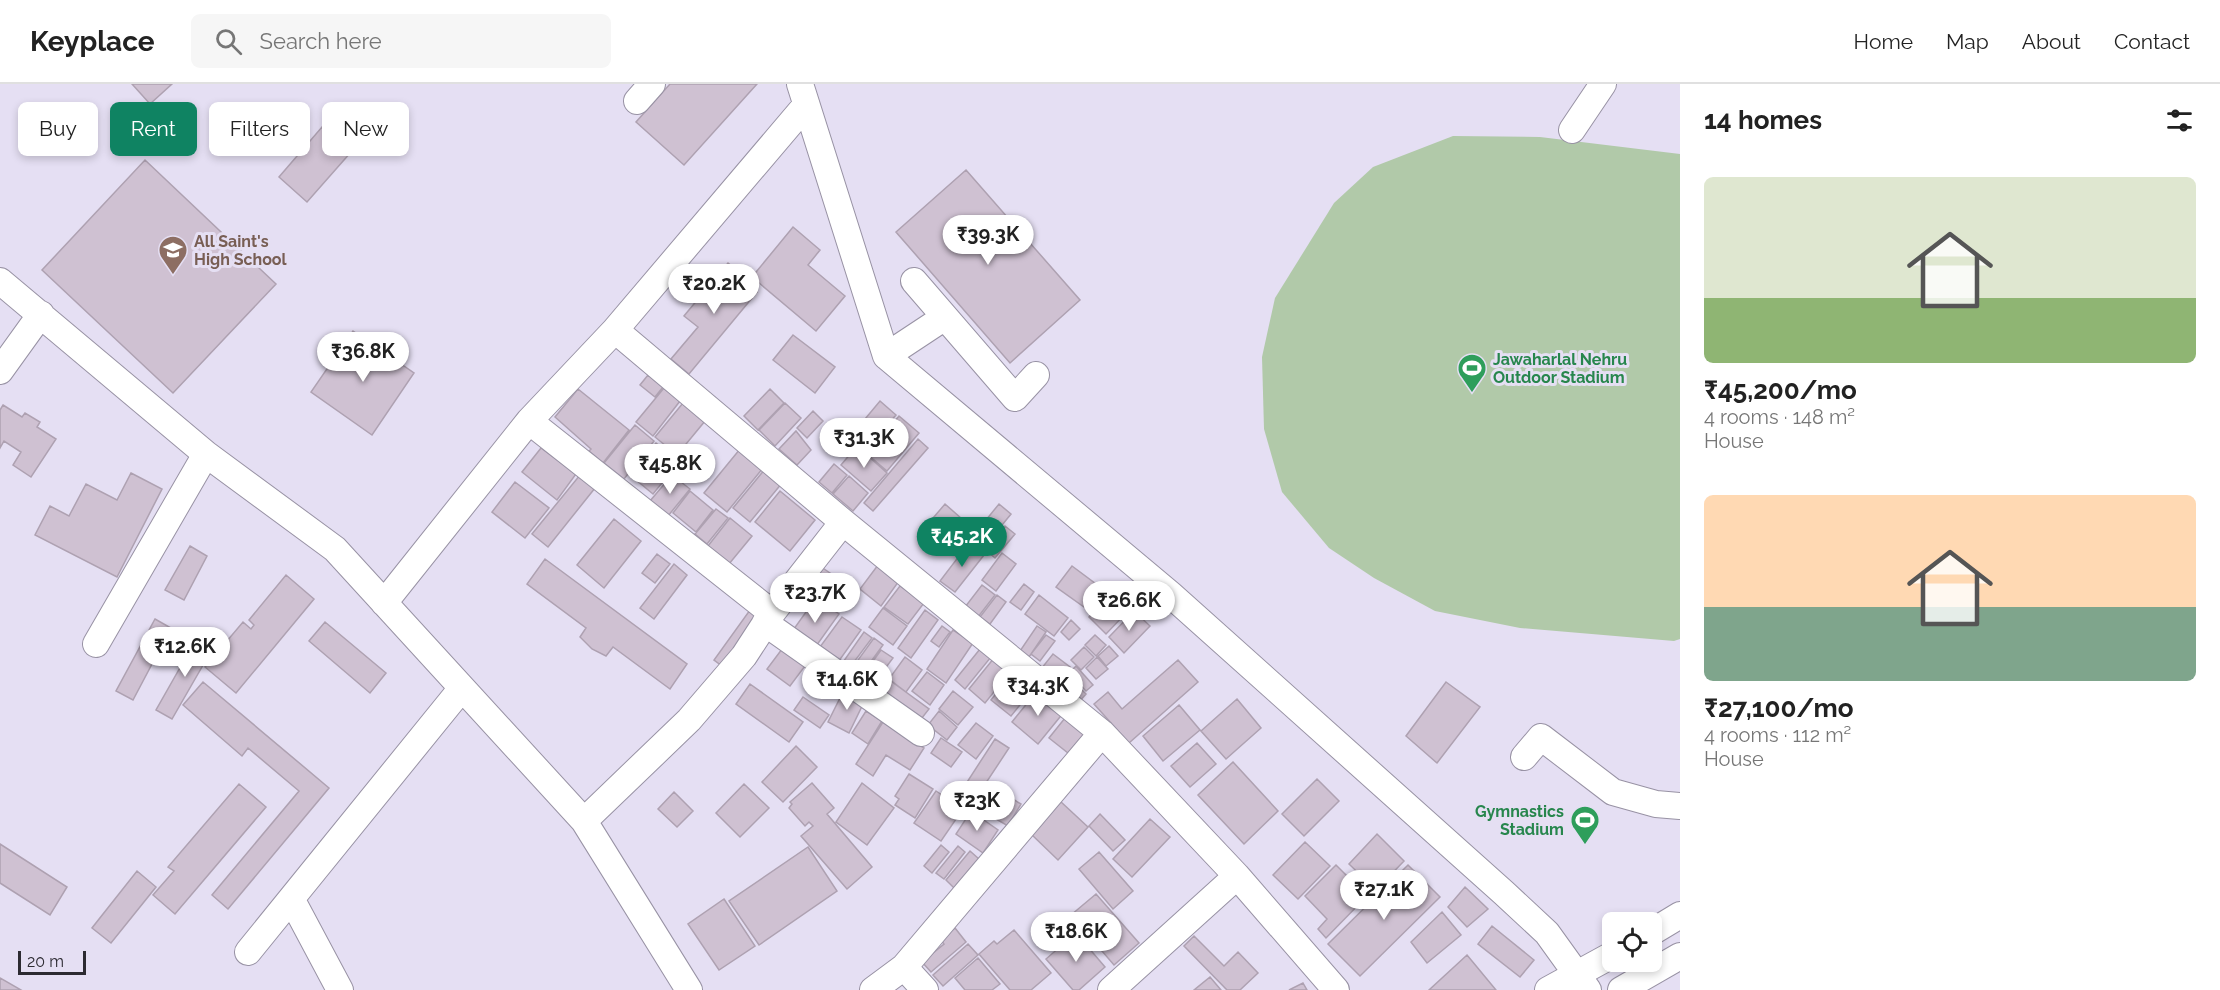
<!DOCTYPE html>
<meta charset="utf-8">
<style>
:root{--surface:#fff;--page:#f6f6f6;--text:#222;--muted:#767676;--line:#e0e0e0;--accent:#0f8362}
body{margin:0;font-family:Raleway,sans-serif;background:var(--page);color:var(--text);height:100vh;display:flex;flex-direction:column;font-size:22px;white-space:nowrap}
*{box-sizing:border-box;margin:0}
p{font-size:20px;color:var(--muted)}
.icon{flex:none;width:33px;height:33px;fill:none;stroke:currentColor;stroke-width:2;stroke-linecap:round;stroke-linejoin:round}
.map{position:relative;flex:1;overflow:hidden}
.panel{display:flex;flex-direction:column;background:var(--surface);width:540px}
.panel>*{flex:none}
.guide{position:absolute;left:18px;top:18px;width:570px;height:54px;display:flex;gap:12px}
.controls{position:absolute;left:1602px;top:828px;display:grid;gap:12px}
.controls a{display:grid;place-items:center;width:60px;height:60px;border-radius:9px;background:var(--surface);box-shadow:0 3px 9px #0003;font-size:30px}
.scale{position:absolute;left:18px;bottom:15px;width:68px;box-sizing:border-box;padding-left:6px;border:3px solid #2c2a31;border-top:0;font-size:16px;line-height:21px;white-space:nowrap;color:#2c2a31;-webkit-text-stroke:4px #e5dff3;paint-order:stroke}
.price{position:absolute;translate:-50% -51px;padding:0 14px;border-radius:21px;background:#fff;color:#222;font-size:20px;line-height:39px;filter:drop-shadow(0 2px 3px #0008)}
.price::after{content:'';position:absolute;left:50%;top:36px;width:18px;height:14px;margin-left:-9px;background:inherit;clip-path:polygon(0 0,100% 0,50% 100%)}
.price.current{background:var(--accent);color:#fff}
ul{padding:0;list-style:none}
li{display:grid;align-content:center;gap:12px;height:318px;padding:0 24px}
li span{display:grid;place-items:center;height:186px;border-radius:9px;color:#555}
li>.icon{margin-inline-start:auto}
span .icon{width:108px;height:108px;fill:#fffc;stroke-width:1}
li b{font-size:26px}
h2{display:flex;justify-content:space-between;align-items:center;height:72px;padding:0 24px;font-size:26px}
.tag{padding:0 21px;border-radius:9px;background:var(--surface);box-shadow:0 3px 9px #0003;font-size:21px;line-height:54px}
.tag.current{background:var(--accent);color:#fff}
header{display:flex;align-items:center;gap:36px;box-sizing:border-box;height:84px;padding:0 30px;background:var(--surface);border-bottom:2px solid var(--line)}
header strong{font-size:28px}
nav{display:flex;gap:33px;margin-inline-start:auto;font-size:21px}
.search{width:420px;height:54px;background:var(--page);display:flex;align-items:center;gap:15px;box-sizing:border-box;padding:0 21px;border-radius:9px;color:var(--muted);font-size:22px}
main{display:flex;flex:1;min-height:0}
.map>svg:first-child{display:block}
</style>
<header>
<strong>Keyplace</strong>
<div class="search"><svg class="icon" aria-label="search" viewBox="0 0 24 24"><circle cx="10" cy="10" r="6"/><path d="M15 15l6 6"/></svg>Search here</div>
<nav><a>Home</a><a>Map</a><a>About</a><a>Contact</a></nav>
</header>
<main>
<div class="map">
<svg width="1680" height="906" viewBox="0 0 1680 906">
<rect width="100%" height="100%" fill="#e5dff3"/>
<path fill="#b1c9a9" d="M1453,52L1540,53L1680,70V555L1674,557L1520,544L1435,527L1374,494L1329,464L1282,408L1264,345L1262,273L1275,214L1334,119L1373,83Z"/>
<path fill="#cfc1d2" stroke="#aea1b1" stroke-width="1.5" d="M132,0H172L150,20Z
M670,0H757L684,81L636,38Z
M322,43L351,68L307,118L279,93Z
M145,76L276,200L173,309L42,186Z
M966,86L1080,216L1010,279L896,148Z
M793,143L820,166L808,181L845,212L816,247L752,193Z
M728,179L744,192L742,195L757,208L689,290L671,275L698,243L684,232Z
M353,247L414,289L372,351L311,308Z
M793,251L835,283L815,309L773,276Z
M648,291L663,303L655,313L640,301Z
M664,304L680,317L653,352L636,338Z
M578,305L629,346L603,379L589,367L591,365L555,333Z
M770,305L784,319L758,346L744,332Z
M880,317L896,331L865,366L850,353Z
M683,319L705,337L677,371L655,353Z
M785,319L801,334L775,362L759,346Z
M3,321L22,333L25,329L40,338L37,343L56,355L31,393L13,381L21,368L4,357L0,364V326Z
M813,327L823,337L807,354L797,344Z
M899,332L919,349L887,387L867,370Z
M635,341L654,357L624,395L604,379Z
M796,347L811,366L797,381L779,365Z
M918,355L928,364L873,427L864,419Z
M656,359L679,378L653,410L630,391Z
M857,362L887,389L871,407L841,381Z
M541,364L576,390L557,416L522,388Z
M740,365L763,384L727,428L704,409Z
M834,380L847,391L832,409L819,398Z
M765,385L782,399L750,438L733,424Z
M131,389L162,405L117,493L35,451L50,422L69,432L86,400L117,416Z
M580,391L595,404L548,463L532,450Z
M672,391L690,405L668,432L650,417Z
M849,392L868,409L853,427L833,410Z
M515,398L549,424L525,454L492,428Z
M690,407L713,426L696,448L673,429Z
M780,407L815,436L790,467L755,438Z
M945,420L970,442L953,461L928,440Z
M999,420L1011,430L985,462L973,452Z
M716,425L728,434L707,460L695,450Z
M730,434L752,452L729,480L708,462Z
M614,435L641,457L604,504L577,481Z
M1005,442L1015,450L995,474L986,466Z
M969,459L984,471L955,508L940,497Z
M190,462L207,472L184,516L165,506Z
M1002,469L1016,480L996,507L982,496Z
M657,470L670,480L655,499L642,489Z
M545,475L687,580L670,605L613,563L606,572L592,565L580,553L586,544L527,500Z
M674,480L687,491L654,535L640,524Z
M817,480L853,505L840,523L804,498Z
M878,481L899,497L881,522L860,505Z
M1072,482L1100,503L1084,523L1056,503Z
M286,491L314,515L236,609L205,583L243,538L251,545L254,541L249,536Z
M1024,500L1034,508L1021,526L1010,518Z
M982,501L995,511L978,533L965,523Z
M900,502L924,519L908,540L884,523Z
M997,511L1006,518L990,540L980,533Z
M1039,511L1068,534L1054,552L1025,530Z
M1110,511L1127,528L1106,550L1089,533Z
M816,514L839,530L814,565L791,549Z
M883,524L907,542L893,561L869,543Z
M750,526L762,535L726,585L714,576Z
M925,526L938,536L911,574L898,564Z
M1134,527L1150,542L1124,569L1109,553Z
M842,533L861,546L836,581L817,567Z
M155,535L171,544L133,616L116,607Z
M1071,536L1080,545L1069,556L1061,548Z
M325,538L386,589L370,609L309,557Z
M942,542L950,548L939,563L931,557Z
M1037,542L1046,548L1029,573L1020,567Z
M953,546L973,559L946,599L927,585Z
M864,548L872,554L848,586L841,581Z
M1046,551L1055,557L1040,577L1031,570Z
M1095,551L1106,561L1096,572L1085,561Z
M198,552L214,562L172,635L156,626Z
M874,554L883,561L867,583L858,576Z
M1109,562L1118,572L1106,582L1098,572Z
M1084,563L1094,573L1081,586L1071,576Z
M782,565L805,582L790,602L767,585Z
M980,565L991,573L965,605L955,596Z
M881,566L893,574L872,602L861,594Z
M1053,570L1070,583L1059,598L1041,585Z
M905,573L922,586L906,608L889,595Z
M1097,573L1108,585L1096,595L1086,584Z
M994,574L1011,587L985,619L969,605Z
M1178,576L1198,598L1129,659L1094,620L1108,608L1122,625Z
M1076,582L1093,601L1086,607L1069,589Z
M927,588L944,601L930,621L912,607Z
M1012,590L1032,606L1011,632L991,616Z
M1070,594L1086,610L1079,618L1063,601Z
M888,595L929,625L918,639L878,610Z
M203,598L329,704L228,825L212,811L299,707L248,664L242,672L183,621Z
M1446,598L1480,623L1437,679L1406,652Z
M750,600L803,638L789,658L736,620Z
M844,606L865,616L849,649L828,638Z
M953,607L973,623L958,641L939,625Z
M1037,607L1064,628L1038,660L1012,638Z
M803,613L829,631L820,644L794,626Z
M1237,615L1261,644L1226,675L1201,647Z
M1179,621L1200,646L1163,677L1143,652Z
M866,627L882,637L868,660L852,649Z
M939,627L957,643L947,656L928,641Z
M1065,634L1084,650L1068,669L1049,654Z
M883,638L924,664L910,686L886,671L873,692L856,680Z
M976,639L993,652L976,675L958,661Z
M941,654L962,668L951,683L931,669Z
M995,655L1009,664L974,717L960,709Z
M1197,659L1216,680L1190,703L1171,682Z
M796,662L817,683L783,718L762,698Z
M1233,678L1278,727L1244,760L1198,711Z
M909,690L933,705L915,734L895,721L899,715L895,712Z
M1317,695L1339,717L1304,752L1282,730Z
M812,699L834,724L827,730L872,783L847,805L801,752L813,742L809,738L805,742L789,724L792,720L790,718Z
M862,699L894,724L867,761L836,738Z
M239,700L266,723L175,830L153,811L174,787L168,783Z
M744,700L769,724L740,753L716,729Z
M989,701L1021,720L1008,742L977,724Z
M936,707L963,725L941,757L914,739Z
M674,708L693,727L677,743L658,725Z
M1060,717L1088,743L1058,776L1030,749Z
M971,727L998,746L983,769L956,750Z
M1100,730L1125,756L1113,767L1089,742Z
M1150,735L1170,753L1132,793L1113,775Z
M1377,750L1404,777L1376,806L1349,780Z
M1305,758L1330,782L1298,815L1273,791Z
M0,760L67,803L50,831L0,799Z
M941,761L949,768L932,789L924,782Z
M958,762L965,768L944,795L936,789Z
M808,763L837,807L759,861L729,817Z
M970,767L979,775L954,804L946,796Z
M1099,768L1133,807L1113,825L1079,785Z
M1336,781L1367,812L1326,854L1318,845L1327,835L1305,812Z
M1408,781L1440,813L1360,892L1328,860Z
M137,787L156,803L111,859L92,844Z
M1465,803L1488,825L1467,843L1448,823Z
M1096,810L1139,859L1114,881L1071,831Z
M724,815L755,862L719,886L688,840Z
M1442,828L1461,851L1427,879L1411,858Z
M1492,842L1534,876L1520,893L1478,860Z
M955,844L966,858L931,888L922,878L944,860L941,856Z
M1014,846L1051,889L1031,906H1010L979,870L994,857L997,860Z
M1076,849L1105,883L1079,906H1073L1046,875Z
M1194,852L1224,882L1238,868L1258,889L1240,906H1227L1184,862Z
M968,860L978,871L943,902L933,891Z
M1467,871L1496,906H1429Z
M978,874L1000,900L992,906H965L955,894Z
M1210,893L1221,906H1194Z
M0,894L21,906H0Z
M1303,899L1307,906H1289Z"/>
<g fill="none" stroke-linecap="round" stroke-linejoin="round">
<g stroke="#9892a4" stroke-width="28">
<path id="minor" d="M800,0L886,272L1170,510L1504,809L1547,849L1588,906
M637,17L652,0
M806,21L615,246L843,438L1102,649
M1572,46L1603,0
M0,197L206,370L335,465L584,737L689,906
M914,197L1015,314L1036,291
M886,272L945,233
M0,287L41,230
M529,337L772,529L744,572L689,636L584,737
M384,519L529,337L615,246
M772,529L843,438
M765,539L921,649
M96,560L206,370
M1524,673L1541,653L1613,708L1656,720L1680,722
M292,816L340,906
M1652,848L1680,831
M248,868L462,604
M904,883L925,906
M873,906L904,883L1102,649L1237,792L1336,906
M1111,906L1237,792
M1548,906L1612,871
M1621,906L1680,872"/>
</g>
<use href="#minor" stroke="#fff" stroke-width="26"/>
</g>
<defs>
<g id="school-pin" transform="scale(1.5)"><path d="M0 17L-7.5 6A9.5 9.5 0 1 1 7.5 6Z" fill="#8d6e63" stroke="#e5dff3"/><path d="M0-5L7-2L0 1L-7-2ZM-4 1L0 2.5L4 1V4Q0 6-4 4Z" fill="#fff"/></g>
<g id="stadium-pin" transform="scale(1.5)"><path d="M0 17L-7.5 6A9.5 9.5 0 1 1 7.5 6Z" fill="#2e9e5b" stroke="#e5dff3"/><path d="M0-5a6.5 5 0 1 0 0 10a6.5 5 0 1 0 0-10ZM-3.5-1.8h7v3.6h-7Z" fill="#fff"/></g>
</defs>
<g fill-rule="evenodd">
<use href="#school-pin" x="173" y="166"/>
<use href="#stadium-pin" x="1472" y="284"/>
<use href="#stadium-pin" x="1585" y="736"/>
</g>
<g text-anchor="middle" stroke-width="6" stroke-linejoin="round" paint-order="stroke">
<g font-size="16" font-weight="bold" fill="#785e54" stroke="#e5dff3" text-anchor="start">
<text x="194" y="163">All Saint's<tspan x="194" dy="18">High School</tspan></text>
</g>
<g font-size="16" font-weight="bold" fill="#27864d" stroke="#e5dff3" text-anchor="start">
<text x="1493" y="281">Jawaharlal Nehru<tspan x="1493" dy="18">Outdoor Stadium</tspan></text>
<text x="1564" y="733" text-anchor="end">Gymnastics<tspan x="1564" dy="18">Stadium</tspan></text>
</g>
</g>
</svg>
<div class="controls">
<a><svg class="icon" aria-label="locate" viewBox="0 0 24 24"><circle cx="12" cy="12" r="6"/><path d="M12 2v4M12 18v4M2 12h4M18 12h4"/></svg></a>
</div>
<div class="scale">20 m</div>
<b class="price" style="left:988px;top:182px">₹39.3K</b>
<b class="price" style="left:714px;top:231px">₹20.2K</b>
<b class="price" style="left:363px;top:299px">₹36.8K</b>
<b class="price" style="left:864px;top:385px">₹31.3K</b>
<b class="price" style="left:670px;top:411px">₹45.8K</b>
<b class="price current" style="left:962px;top:484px">₹45.2K</b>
<b class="price" style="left:815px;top:540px">₹23.7K</b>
<b class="price" style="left:1129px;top:548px">₹26.6K</b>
<b class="price" style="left:185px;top:594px">₹12.6K</b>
<b class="price" style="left:847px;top:627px">₹14.6K</b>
<b class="price" style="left:1038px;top:633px">₹34.3K</b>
<b class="price" style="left:977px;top:748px">₹23K</b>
<b class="price" style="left:1384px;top:837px">₹27.1K</b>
<b class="price" style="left:1076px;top:879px">₹18.6K</b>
<div class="guide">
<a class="tag">Buy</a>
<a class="tag current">Rent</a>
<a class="tag">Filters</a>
<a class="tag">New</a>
</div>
</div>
<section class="panel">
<h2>14 homes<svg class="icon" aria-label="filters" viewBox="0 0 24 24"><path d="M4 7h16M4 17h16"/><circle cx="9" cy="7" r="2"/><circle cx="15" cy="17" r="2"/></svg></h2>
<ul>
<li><span style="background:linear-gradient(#dfe7d0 65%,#8fb573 0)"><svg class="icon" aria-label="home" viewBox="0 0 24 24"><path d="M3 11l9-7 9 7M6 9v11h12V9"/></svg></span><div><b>₹45,200/mo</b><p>4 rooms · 148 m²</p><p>House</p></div></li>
<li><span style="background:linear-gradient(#ffd9b3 60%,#7fa58c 0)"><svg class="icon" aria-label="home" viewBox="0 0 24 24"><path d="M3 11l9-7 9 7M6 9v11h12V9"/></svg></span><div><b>₹27,100/mo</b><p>4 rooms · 112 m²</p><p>House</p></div></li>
</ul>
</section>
</main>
